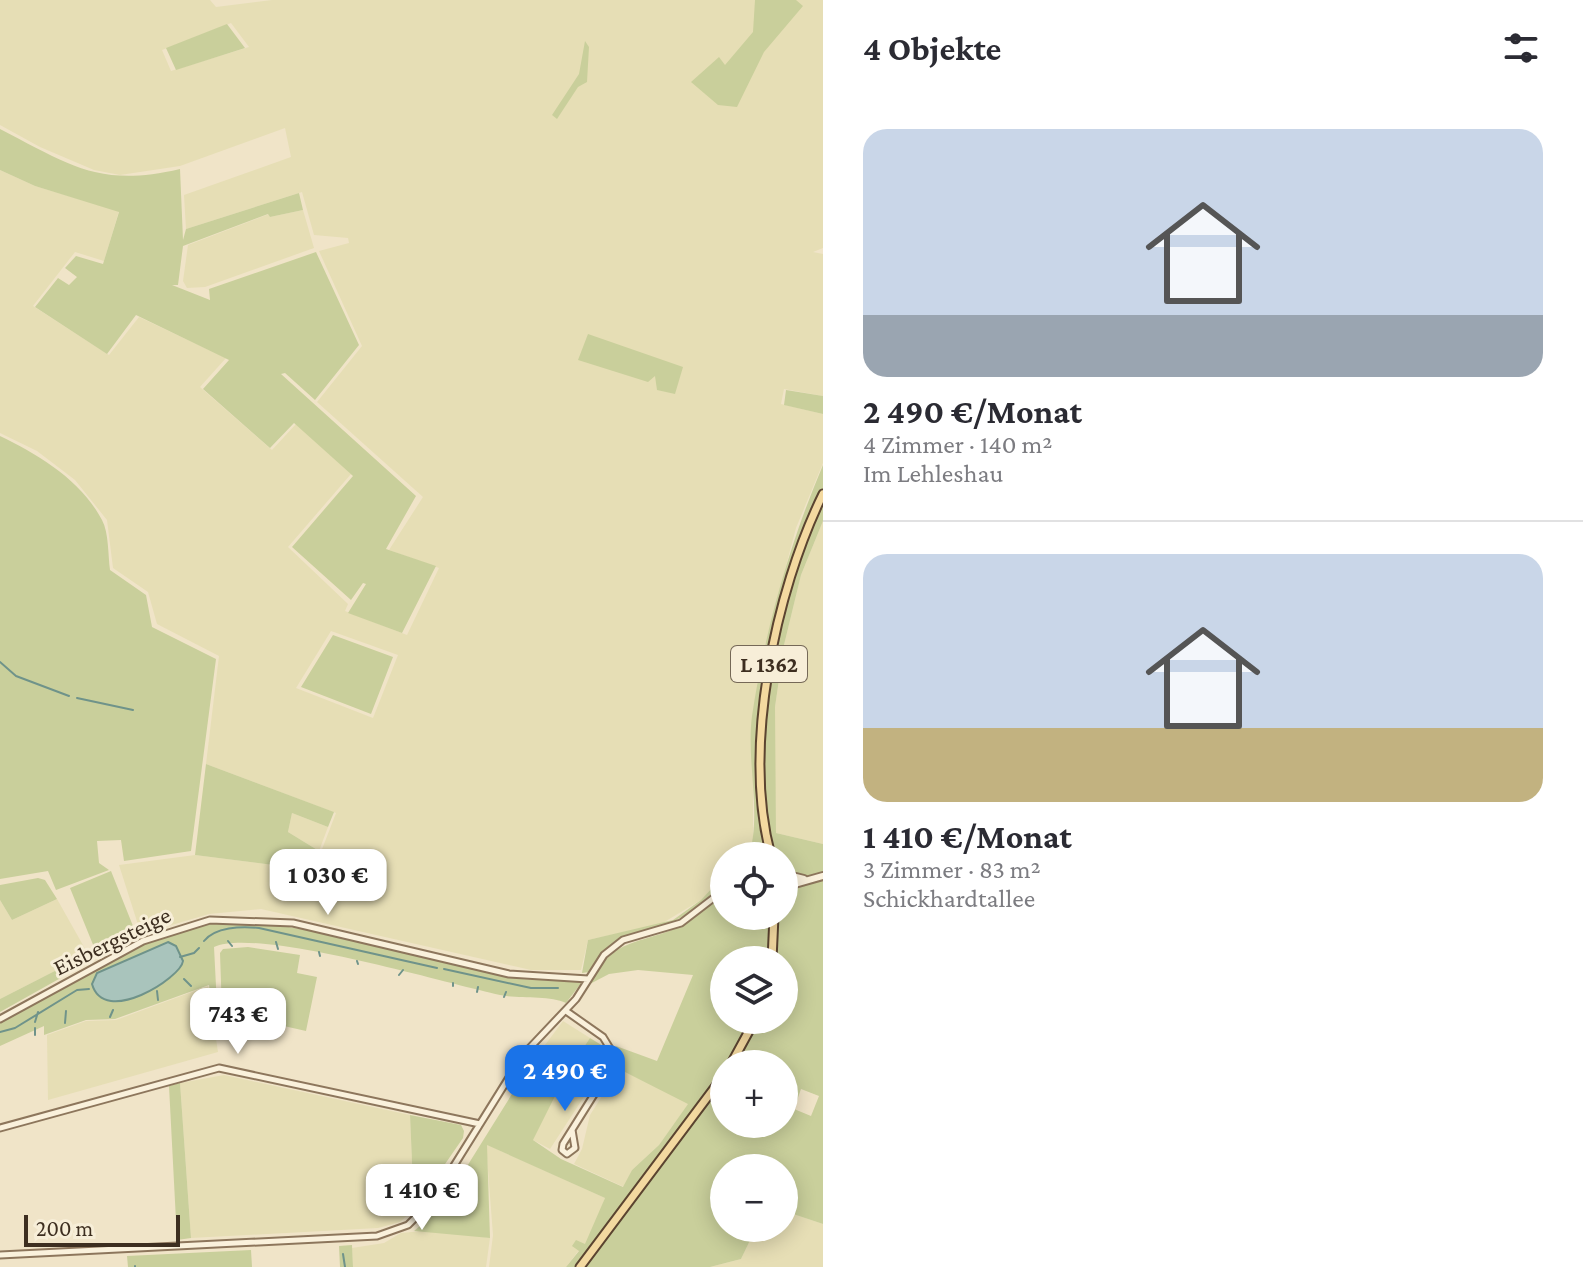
<!DOCTYPE html>
<html lang="de">
<meta charset="utf-8">
<style>
:root{--surface:#fff;--page:#f7f7f7;--text:#2b2b33;--muted:#7c7c81;--line:#e1e1e2;--accent:#1a73e8}
body{margin:0;font-family:"Crimson Pro",serif;background:var(--page);color:var(--text);height:100vh;display:flex;flex-direction:column;font-size:30px;white-space:nowrap}
*{box-sizing:border-box;margin:0}
p{font-size:26px;color:var(--muted)}
.icon{flex:none;width:44px;height:44px;fill:none;stroke:currentColor;stroke-width:2;stroke-linecap:round;stroke-linejoin:round}
.map{position:relative;flex:1;overflow:hidden}
.sheet{display:flex;flex-direction:column;background:var(--surface);width:760px}
.sheet>*{flex:none}
.tools{position:absolute;left:710px;top:842px;display:grid;gap:16px}
.tools a{display:grid;place-items:center;width:88px;height:88px;border-radius:50%;background:var(--surface);box-shadow:0 4px 20px #0003;font-size:40px}
.scale{position:absolute;left:24px;bottom:20px;width:156px;box-sizing:border-box;padding-left:8px;border:4px solid #3d2e20;border-top:0;font-size:22px;line-height:28px;white-space:nowrap;color:#3d2e20;-webkit-text-stroke:6px #f7eed8;paint-order:stroke}
.price{position:absolute;translate:-50% -68px;padding:0 18px;border-radius:16px;background:#fff;color:#222;font-size:26px;line-height:52px;filter:drop-shadow(0 2px 4px #0008)}
.price::after{content:'';position:absolute;left:50%;top:48px;width:24px;height:18px;margin-left:-12px;background:inherit;clip-path:polygon(0 0,100% 0,50% 100%)}
.price.active{background:var(--accent);color:#fff}
ul{padding:0;list-style:none}
li{display:grid;align-content:center;gap:16px;height:424px;padding:0 40px}
li+li{border-top:2px solid var(--line)}
li span{display:grid;place-items:center;height:248px;border-radius:24px;color:#555}
li>.icon{margin-inline-start:auto}
span .icon{width:144px;height:144px;fill:#fffc;stroke-width:1}
li b{font-size:34px}
h2{display:flex;justify-content:space-between;align-items:center;height:96px;padding:0 40px;font-size:34px}
main{display:flex;flex:1;min-height:0}
.map>svg:first-child{display:block}
</style>
<main>
<div class="map">
<svg width="823" height="1267" viewBox="0 0 823 1267">
<rect width="100%" height="100%" fill="#f0e4c8"/>
<path fill="#e6deb5" fill-rule="evenodd" d="M0,0H210L216,7L272,0H823V248L813,252L823,254V396L784,389L781,404L823,414V463L796,528L762,656L753,713V843L749,856H724V875L701,900L661,924L588,940L581,970H531L261,909L209,914L141,934L119,865L195,855L314,870L336,813L206,764L219,656L157,624L148,592L113,568L107,520L75,480L37,451L0,433V170L35,186L119,211L104,261L75,252L33,306L109,355L139,317L226,358L200,387L272,450L296,424L351,474L288,547L348,604L345,611L407,635L439,568L389,550L423,497L317,402L362,346L319,251L349,243L348,238L314,235L302,192L186,229L184,195L291,157L285,128L180,166L120,175L94,170L40,147L0,125ZM231,23L249,47L171,71L162,50ZM331,631L398,655L373,718L296,688Z
M303,210L314,248L205,287L187,288L183,281L188,245L269,214L270,217Z
M823,521V844L776,833L774,744L775,707L784,645L801,575Z
M292,813L328,827L319,851L288,832Z
M57,899L88,954L0,999V900L12,920Z
M208,986L218,1052L48,1100L47,1035L86,1021L116,1020Z
M563,1021L590,1038L564,1077L589,1089L550,1149L533,1140L530,1065Z
M619,1069L689,1103L659,1145L632,1170L624,1187L574,1164L582,1149L590,1115Z
M224,1075L410,1115L414,1209L400,1222L378,1228L191,1238L180,1083Z
M486,1144L605,1198L591,1236L585,1245L576,1241L579,1250L566,1267H489L493,1235Z
M784,1211L823,1224V1267H710L741,1259L756,1228H784Z
M433,1230L490,1238L486,1267H353L352,1248L384,1243L401,1233Z"/>
<path fill="#c9cf9b" fill-rule="evenodd" d="M755,0H796L803,6L764,52L737,107L718,105L691,82L719,57L725,65L753,32Z
M227,24L245,48L176,70L166,48Z
M585,41L589,47L587,82L578,87L557,119L552,115L579,74Z
M0,129C70,165 99,188 180,169L183,240L186,229L299,193L303,210L270,217L268,214L183,246L178,285H172L210,300L209,289L316,252L359,345L315,400L285,373L281,374L416,496L386,549L436,566L402,633L348,613L366,584L363,583L351,600L292,547L353,476L294,423L270,448L203,389L229,360L136,315L107,354L35,307L58,278L69,285L77,277L65,268L76,256L103,264L119,212L35,186L0,170Z
M588,334L683,367L675,394L657,390L655,376L648,382L578,360Z
M786,390L823,396V414L784,405Z
M0,436C39,455 81,480 102,520C109,533 108,556 110,570L146,595L152,627L216,659L191,851L124,861L121,840L97,841L99,863L109,870L56,890L48,871L0,879Z
M823,465V521L801,575L784,645L775,707L776,833L823,844V1224L784,1211V1168H724V1228H756L741,1259L710,1267H566L579,1251L572,1246L576,1240L585,1244L605,1198L487,1145L490,1238L414,1231L441,1208L530,1065L564,1077L590,1038L603,1046C613,1062 598,1075 589,1089L564,1078L533,1140L561,1159L623,1187L632,1170L659,1145L688,1104L615,1067L618,1058L616,1046L657,1061L693,975L638,970L609,974L588,985C614,937 635,946 679,927C696,920 708,904 724,894V916H784V856H749C762,812 746,762 752,716C765,630 789,545 823,465ZM724,960H784V1020H724ZM724,1064H784V1124H724ZM801,1089L819,1096L811,1116L794,1109Z
M333,635L393,657L371,714L301,687Z
M206,764L334,812L328,827L292,813L288,832L319,851L312,870L195,855Z
M111,871L137,936L96,952L70,888Z
M724,875V887C708,893 695,911 678,919C641,939 613,927 589,972L582,973L588,940L673,920L701,900Z
M38,878L45,880L57,899L12,920L0,900V885Z
M265,923L318,932L521,979L582,982L566,1003C549,995 519,999 500,995C444,983 257,927 214,947L217,1006L212,1007L209,985L115,1019L86,1020L44,1035V1026L0,1046V1022C62,989 123,943 192,926C216,921 241,923 265,923Z
M248,947L300,955L297,973L317,977L306,1031L222,1012L220,953L223,949Z
M88,954L91,961L0,1012V999Z
M180,1083L191,1238L177,1240L169,1086Z
M410,1115L461,1125L464,1131L463,1138L414,1209Z
M352,1245L353,1267H340L339,1246Z
M251,1250L252,1267H128L127,1256Z"/>
<path fill="#a9c4bc" stroke="#6f938a" stroke-width="2" d="M168,942L176,946L183,961C181,978 104,1027 92,984L97,973Z"/>
<g fill="none" stroke-linecap="round" stroke-linejoin="round">
<path stroke="#6f938a" stroke-width="2" d="M0,662L16,676L69,696
M77,698L133,710
M204,941C215,927 241,926 259,928L437,968
M228,941L232,946
M276,942L278,949
M319,952L320,956
M180,957L194,953L199,948
M357,961L358,964
M444,969L531,988H558
M399,975L403,970
M184,979L191,986
M453,983V986
M157,991L158,1000
M477,992L478,987
M504,997L506,992
M110,1017L113,1010
M35,1022L38,1012
M65,1023L66,1011
M0,1032L15,1028L77,990L89,989
M35,1035V1028
M343,1254L345,1267
M135,1266V1267"/>
<g stroke="#8d765c" stroke-width="9">
<path id="minor" d="M566,1011L603,1037L614,1055L610,1069L563,1144L562,1150L567,1154L575,1148L572,1130
M0,1019L143,941L210,920L293,923L509,974L588,979
M0,1128L219,1068L480,1124
M0,1255L377,1236L408,1225L432,1201L523,1055L576,999L604,955L623,940L681,923L724,890"/>
</g>
<g stroke="#8d765c" stroke-width="10">
<path id="tertiary" d="M784,874L804,879
M784,887L823,876"/>
</g>
<g stroke="#5b4430" stroke-width="11">
<path id="primary" d="M771,856C742,748 775,592 823,494
M784,877V885
M772,960L774,916
M731,1064L755,1020
M580,1267L724,1075"/>
</g>
<use href="#minor" stroke="#faf1dc" stroke-width="5"/>
<use href="#tertiary" stroke="#faf1dc" stroke-width="6"/>
<use href="#primary" stroke="#f3d9a0" stroke-width="7"/>
</g>
<g text-anchor="middle" stroke-width="6" stroke-linejoin="round" paint-order="stroke">
<rect fill="#f7eed8" stroke="#756857" stroke-width="2" x="731" y="646" width="76" height="36" rx="6"/>
<g font-size="22" font-weight="bold" fill="#3d2e20">
<text x="769" y="672">L 1362</text>
</g>
<g font-size="24" fill="#3d2e20" stroke="#f7eed8">
<text transform="translate(112 941) rotate(-26)" y="8">Eisbergsteige</text>
</g>
</g>
</svg>
<div class="tools">
<a><svg class="icon" aria-label="locate" viewBox="0 0 24 24"><circle cx="12" cy="12" r="6"/><path d="M12 2v4M12 18v4M2 12h4M18 12h4"/></svg></a>
<a><svg class="icon" aria-label="layers" viewBox="0 0 24 24"><path d="M12 4l9 5-9 5-9-5zM3 14l9 5 9-5"/></svg></a>
<a>+</a>
<a>−</a>
</div>
<div class="scale">200 m</div>
<b class="price" style="left:328px;top:917px">1 030 €</b>
<b class="price" style="left:238px;top:1056px">743 €</b>
<b class="price active" style="left:565px;top:1113px">2 490 €</b>
<b class="price" style="left:422px;top:1232px">1 410 €</b>
</div>
<section class="sheet">
<h2>4 Objekte<svg class="icon" aria-label="filters" viewBox="0 0 24 24"><path d="M4 7h16M4 17h16"/><circle cx="9" cy="7" r="2"/><circle cx="15" cy="17" r="2"/></svg></h2>
<ul>
<li><span style="background:linear-gradient(#c9d6e8 75%,#9aa5b1 0)"><svg class="icon" aria-label="home" viewBox="0 0 24 24"><path d="M3 11l9-7 9 7M6 9v11h12V9"/></svg></span><div><b>2 490 €/Monat</b><p>4 Zimmer · 140 m²</p><p>Im Lehleshau</p></div></li>
<li><span style="background:linear-gradient(#c9d6e8 70%,#c2b280 0)"><svg class="icon" aria-label="home" viewBox="0 0 24 24"><path d="M3 11l9-7 9 7M6 9v11h12V9"/></svg></span><div><b>1 410 €/Monat</b><p>3 Zimmer · 83 m²</p><p>Schickhardtallee</p></div></li>
</ul>
</section>
</main>
